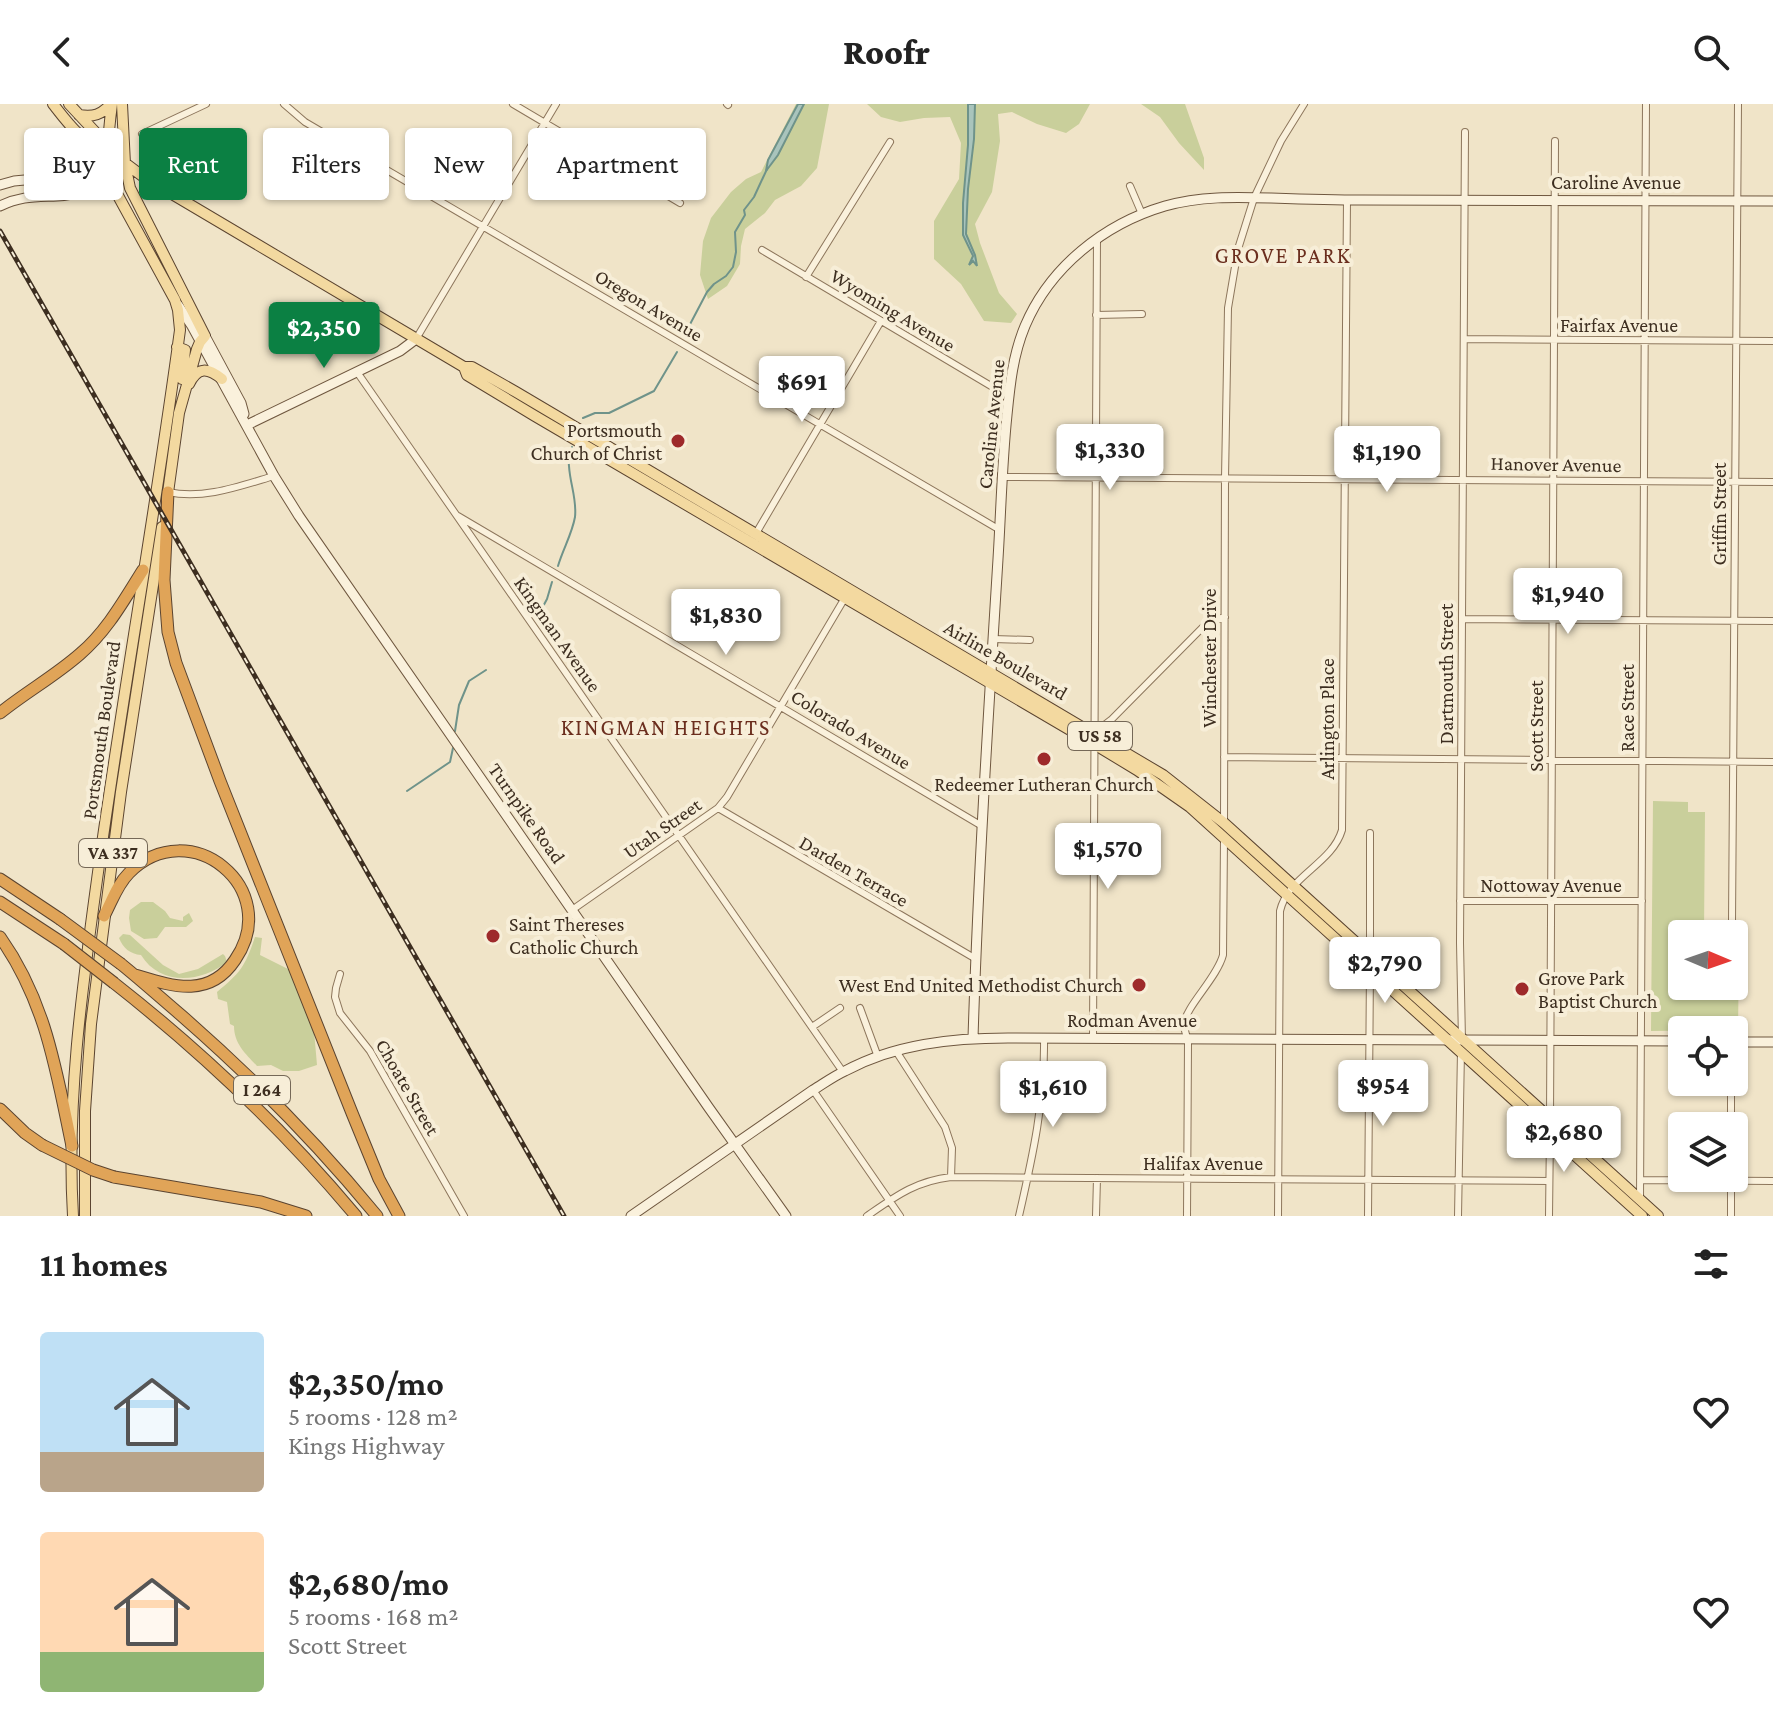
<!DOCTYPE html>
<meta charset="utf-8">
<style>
:root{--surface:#fff;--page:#f2f2f2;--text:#222;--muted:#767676;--accent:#0b8043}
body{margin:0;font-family:"Crimson Pro",serif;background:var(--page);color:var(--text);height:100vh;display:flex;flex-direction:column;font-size:30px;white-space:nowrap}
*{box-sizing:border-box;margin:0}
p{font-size:26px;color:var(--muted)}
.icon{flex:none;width:44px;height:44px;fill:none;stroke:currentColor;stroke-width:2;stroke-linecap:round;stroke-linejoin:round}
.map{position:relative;height:1112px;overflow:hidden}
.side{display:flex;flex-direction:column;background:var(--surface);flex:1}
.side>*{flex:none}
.top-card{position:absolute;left:24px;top:24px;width:800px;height:72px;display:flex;gap:16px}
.needle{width:52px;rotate:92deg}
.buttons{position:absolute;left:1668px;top:816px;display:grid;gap:16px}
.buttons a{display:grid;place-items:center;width:80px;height:80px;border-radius:8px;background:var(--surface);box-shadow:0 2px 6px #0004;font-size:40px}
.price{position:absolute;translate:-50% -68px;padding:0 18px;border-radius:8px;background:#fff;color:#222;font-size:26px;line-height:52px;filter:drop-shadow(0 2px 4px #0008)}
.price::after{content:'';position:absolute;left:50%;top:48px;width:24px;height:18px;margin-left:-12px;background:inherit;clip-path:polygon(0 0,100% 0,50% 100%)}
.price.active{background:var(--accent);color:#fff}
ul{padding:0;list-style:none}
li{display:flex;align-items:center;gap:24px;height:200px;padding:0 40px}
li span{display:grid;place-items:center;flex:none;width:224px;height:160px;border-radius:8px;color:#555}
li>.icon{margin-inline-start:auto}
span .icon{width:96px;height:96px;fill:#fffc;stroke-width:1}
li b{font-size:34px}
h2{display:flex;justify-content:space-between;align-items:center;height:96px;padding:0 40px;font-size:34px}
.pill{padding:0 28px;border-radius:8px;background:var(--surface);box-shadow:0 2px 6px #0004;font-size:28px;line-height:72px}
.pill.active{background:var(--accent);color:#fff}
header{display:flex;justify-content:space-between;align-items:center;height:104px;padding:0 40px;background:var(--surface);font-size:36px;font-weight:800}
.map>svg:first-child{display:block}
</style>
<header><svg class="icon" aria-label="back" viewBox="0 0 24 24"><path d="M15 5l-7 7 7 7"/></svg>Roofr<svg class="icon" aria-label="search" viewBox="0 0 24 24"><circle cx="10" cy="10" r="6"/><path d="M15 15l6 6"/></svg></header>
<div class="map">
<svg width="1773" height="1112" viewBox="0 0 1773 1112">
<rect width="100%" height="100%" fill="#f0e4c8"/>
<path fill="#c9cf9b" d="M796,0H798L768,56L778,51L804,0H829L817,64L801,82L775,96L765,109L745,125L741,142L740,160L727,182L708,195L700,171L703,137L711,114L731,88L746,75L761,68Z
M867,0H968V41L963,99V131L973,155L975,151L966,130L968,85L974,35L975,0H1090L1079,20L1066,29L1037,20L1012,8L998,10L1000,37L992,88L975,120L980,139L999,189L1017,210L1011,219L984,217L961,180L934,155V117L959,75L961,39L950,13L924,14L900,18L881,13Z
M1141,0H1185L1204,54V66L1179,39L1160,13Z
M1653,697L1688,698V708H1705L1704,830H1682V882H1734V844H1739L1738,928H1734V926L1651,927Z
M141,798H153L165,807L170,814L183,817V813L189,809L193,817L186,823H165L157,834L144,835L131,827L129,814L130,806Z
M123,830L130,831L163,861L179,870L198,865L223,850L225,852L227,858C201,879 160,882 141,851C130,850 123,844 119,834Z
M255,833L262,834L260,851L290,866L314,927L317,961L299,967H283L271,961L257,962C246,950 234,940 234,922L230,920L227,898L218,895L217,888C240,869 245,863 255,833Z"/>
<path fill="#a9c4bc" stroke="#6f938a" stroke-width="2" d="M798,0H804L778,51L766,67L768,56Z
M968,0H975L974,35L968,85L966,130L975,151L977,162L973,157L969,161L973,152L963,131V99L968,41Z"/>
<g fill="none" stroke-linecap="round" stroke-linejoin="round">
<path stroke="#6f938a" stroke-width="2" d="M687,226L707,188L714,180L726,172L733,163L736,148L735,128L745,111L744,106L754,93L767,65
M583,314L595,309H609L654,287L677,248
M558,462C563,445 572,430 575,413C577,395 570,380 569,362C568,356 571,350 572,343
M539,510L547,495L552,478
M455,627L459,601L469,577L486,566
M407,687L450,658L453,644"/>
<g stroke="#8d765c" stroke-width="8">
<path id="street" d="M284,0L305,18L1000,426
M513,0L680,99
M727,0L728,1
M142,30L206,0
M1130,82L1142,110
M762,146L991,282L1009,286
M806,173L890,38
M1096,211L1142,210
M416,235L556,0
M1464,235L1773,237
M357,268L843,968
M1002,373L1773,378
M168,388C203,396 240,382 274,372
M458,412L982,722
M755,431L881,217
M1462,515L1773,517
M993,535L1030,536
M1094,629L1111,616L1205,521L1211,517L1225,513
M1224,653L1773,658
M718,704L976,855
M1224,720L1225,374L1228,204L1238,145L1254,94L1281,37L1304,0
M1460,797H1642
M572,806L718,704L727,693L846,492
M1732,819L1738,0
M1370,849V729
M340,870L336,884L335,893L340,909L370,947L464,1112
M860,904L878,953
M812,923L840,904
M1093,934L1097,134
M1462,936L1460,839L1465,28
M896,947L945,1023L952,1044L951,1073
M813,986L900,1112
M1550,1013L1555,37
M1731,1022V978
M1640,1076L1773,1077
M1640,1096L1646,0
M867,1112C896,1092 916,1077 951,1073L1549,1077
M1019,1112C1033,1051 1045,997 1044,934
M1096,1112L1097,1074
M1187,1112L1188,939C1187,932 1184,926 1184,920C1186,902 1217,874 1223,851L1224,735
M1278,1112L1280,807C1288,772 1332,760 1342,726L1347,96
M1368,1112L1370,864
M1458,1112L1461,947
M1549,1112L1550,1028
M1731,1112V1076"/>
</g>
<g stroke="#6f573f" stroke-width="11">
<path id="secondary" d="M0,81L14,77L78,71L109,60H113
M0,102C21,92 34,93 57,92C84,91 105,78 125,60
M178,201L192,222L274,372L299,412L709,1004L786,1112
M205,232L241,299L244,310
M247,321L400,247L416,235
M973,934C978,774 988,615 998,455C1001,407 1002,359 1007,311C1010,280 1013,251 1025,222C1050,163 1104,120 1165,102C1200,92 1235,93 1271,94C1301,95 1332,96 1362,96C1499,96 1636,96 1773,97
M1734,938H1773
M631,1112L813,986C823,980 834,972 845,967C895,940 952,934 1008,934L1682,937"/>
</g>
<g stroke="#5b4430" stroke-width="12">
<path id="primary" d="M53,0C67,18 85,43 109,47
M69,0L98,31L109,47L145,74L464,263L467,271L535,312L1094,640L1137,666L1190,703L1642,1112
M122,0L125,60L130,84L205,232L200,238L197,245L179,309L167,396
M79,11C94,13 101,11 111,0
M69,73C88,61 83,46 77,28
M177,243L185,246L182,275
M464,263H472L516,288L1163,671L1224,719L1658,1112
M189,280C198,262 208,264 222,275
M73,1112C66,994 83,878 99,761C124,582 156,405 180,226L178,206L175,196L116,88C105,59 108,30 112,0
M85,1112V1007L91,920L121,688L162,423"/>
</g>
<g stroke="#5b4430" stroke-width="13">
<path id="highway" d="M168,388L164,476L168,528L176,559L220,677L352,1009L379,1075L399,1112
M0,609C26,588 55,572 80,550C107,527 124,496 143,466
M0,775L60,815
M0,798L64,840
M104,812C112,797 117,781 129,769C190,708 284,785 235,856C209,895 172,882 135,871
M0,833C46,898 56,966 72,1042
M121,860C142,877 162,895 182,912C253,974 318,1040 377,1112
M114,879C202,948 284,1026 356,1112
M0,1005L25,1029L42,1041
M114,1073L261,1098L306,1112"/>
</g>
<use href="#street" stroke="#faf1dc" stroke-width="6"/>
<use href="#secondary" stroke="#faf1dc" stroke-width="9"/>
<use href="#primary" stroke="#f3d9a0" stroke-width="10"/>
<use href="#highway" stroke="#e0a458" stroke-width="11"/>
<g stroke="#3d2e20" stroke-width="5">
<path id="rail" d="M0,127L564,1112"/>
</g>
<use href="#rail" stroke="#f7eed8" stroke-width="2" stroke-dasharray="6" stroke-linecap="butt"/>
<g stroke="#5b4430" stroke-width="13" stroke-linecap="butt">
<path id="highway-bridge" d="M60,815L121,860
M64,840L114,879
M42,1041L93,1066L114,1073"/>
</g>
<use href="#highway-bridge" stroke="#e0a458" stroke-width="11"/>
</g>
<g fill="#9e2a2b" stroke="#f7eed8" stroke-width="3">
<circle cx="678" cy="337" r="8"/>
<circle cx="1044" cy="655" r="8"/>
<circle cx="493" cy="832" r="8"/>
<circle cx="1139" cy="881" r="8"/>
<circle cx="1522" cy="885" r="8"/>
</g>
<g text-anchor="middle" stroke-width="8" stroke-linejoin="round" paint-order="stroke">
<g fill="#f7eed8" stroke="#756857" stroke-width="2">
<rect x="1068" y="618" width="64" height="28" rx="6"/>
<rect x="79" y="735" width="68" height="28" rx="6"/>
<rect x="234" y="972" width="56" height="28" rx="6"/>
</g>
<g font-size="18" font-weight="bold" fill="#3d2e20">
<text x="1100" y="638">US 58</text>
<text x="113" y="755">VA 337</text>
<text x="262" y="992">I 264</text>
</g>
<g font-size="20" fill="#3d2e20" stroke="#f7eed8">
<text x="1616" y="85">Caroline Avenue</text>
<text transform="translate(649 201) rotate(31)" y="7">Oregon Avenue</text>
<text transform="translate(893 206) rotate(31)" y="7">Wyoming Avenue</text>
<text x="1619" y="228">Fairfax Avenue</text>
<text transform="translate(991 320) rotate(-84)" y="7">Caroline Avenue</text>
<text transform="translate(1556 360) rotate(1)" y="7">Hanover Avenue</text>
<text transform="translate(1719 410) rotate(-90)" y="7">Griffin Street</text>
<text transform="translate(558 530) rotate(55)" y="7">Kingman Avenue</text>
<text transform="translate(1209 554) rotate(-90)" y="7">Winchester Drive</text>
<text transform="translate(1006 556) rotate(30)" y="7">Airline Boulevard</text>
<text transform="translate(1446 570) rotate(-90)" y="7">Dartmouth Street</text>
<text transform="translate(1627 604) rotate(-90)" y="7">Race Street</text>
<text transform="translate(1327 615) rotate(-90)" y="7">Arlington Place</text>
<text transform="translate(1536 622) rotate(-90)" y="7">Scott Street</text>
<text transform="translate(851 625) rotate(31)" y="7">Colorado Avenue</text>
<text transform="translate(101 626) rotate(-82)" y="7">Portsmouth Boulevard</text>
<text transform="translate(527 709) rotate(55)" y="7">Turnpike Road</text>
<text transform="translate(662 724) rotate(-35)" y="7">Utah Street</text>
<text transform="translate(854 767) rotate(30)" y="7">Darden Terrace</text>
<text x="1551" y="788">Nottoway Avenue</text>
<text x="1132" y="923">Rodman Avenue</text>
<text transform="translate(408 983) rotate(60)" y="7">Choate Street</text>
<text x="1203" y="1066">Halifax Avenue</text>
</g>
<g font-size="20" fill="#3d2e20" stroke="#f7eed8" text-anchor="end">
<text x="662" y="333">Portsmouth<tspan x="662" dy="23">Church of Christ</tspan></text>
<text x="1044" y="687" text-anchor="middle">Redeemer Lutheran Church</text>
<text x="509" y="827" text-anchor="start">Saint Thereses<tspan x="509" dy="23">Catholic Church</tspan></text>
<text x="1538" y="881" text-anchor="start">Grove Park<tspan x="1538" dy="23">Baptist Church</tspan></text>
<text x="1123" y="888">West End United Methodist Church</text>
</g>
<g font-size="22" letter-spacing="2" fill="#6b2e1e" stroke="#f7eed8">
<text x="1283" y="159">GROVE PARK</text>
<text x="666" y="631">KINGMAN HEIGHTS</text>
</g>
</g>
</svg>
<div class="buttons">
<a><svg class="needle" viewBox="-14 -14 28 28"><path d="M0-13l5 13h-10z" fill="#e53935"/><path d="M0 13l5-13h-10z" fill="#767676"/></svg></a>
<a><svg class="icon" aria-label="locate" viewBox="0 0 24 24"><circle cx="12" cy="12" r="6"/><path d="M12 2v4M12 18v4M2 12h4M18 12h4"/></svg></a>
<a><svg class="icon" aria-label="layers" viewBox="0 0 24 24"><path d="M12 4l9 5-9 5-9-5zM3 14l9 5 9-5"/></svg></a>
</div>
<b class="price active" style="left:324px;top:266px">$2,350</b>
<b class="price" style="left:802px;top:320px">$691</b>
<b class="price" style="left:1110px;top:388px">$1,330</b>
<b class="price" style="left:1387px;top:390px">$1,190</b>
<b class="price" style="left:1568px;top:532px">$1,940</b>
<b class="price" style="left:726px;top:553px">$1,830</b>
<b class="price" style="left:1108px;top:787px">$1,570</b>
<b class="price" style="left:1385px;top:901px">$2,790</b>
<b class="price" style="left:1383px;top:1024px">$954</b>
<b class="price" style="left:1053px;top:1025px">$1,610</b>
<b class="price" style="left:1564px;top:1070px">$2,680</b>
<div class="top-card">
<a class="pill">Buy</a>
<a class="pill active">Rent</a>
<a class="pill">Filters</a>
<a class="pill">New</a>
<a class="pill">Apartment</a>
</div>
</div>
<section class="side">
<h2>11 homes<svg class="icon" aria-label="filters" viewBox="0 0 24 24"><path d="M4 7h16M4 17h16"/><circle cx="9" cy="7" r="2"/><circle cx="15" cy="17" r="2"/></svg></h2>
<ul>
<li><span style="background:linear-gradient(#bfe0f5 75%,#b9a48a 0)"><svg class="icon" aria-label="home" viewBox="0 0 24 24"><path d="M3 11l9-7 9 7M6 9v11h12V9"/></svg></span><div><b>$2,350/mo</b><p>5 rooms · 128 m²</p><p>Kings Highway</p></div><svg class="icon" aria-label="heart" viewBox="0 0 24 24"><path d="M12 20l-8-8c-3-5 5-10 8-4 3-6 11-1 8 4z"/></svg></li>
<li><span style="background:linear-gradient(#ffd9b3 75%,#8fb573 0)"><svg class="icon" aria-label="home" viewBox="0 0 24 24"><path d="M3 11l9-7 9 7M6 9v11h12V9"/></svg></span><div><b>$2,680/mo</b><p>5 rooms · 168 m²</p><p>Scott Street</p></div><svg class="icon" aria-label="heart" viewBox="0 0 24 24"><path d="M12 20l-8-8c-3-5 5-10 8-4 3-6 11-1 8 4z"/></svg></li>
</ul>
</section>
